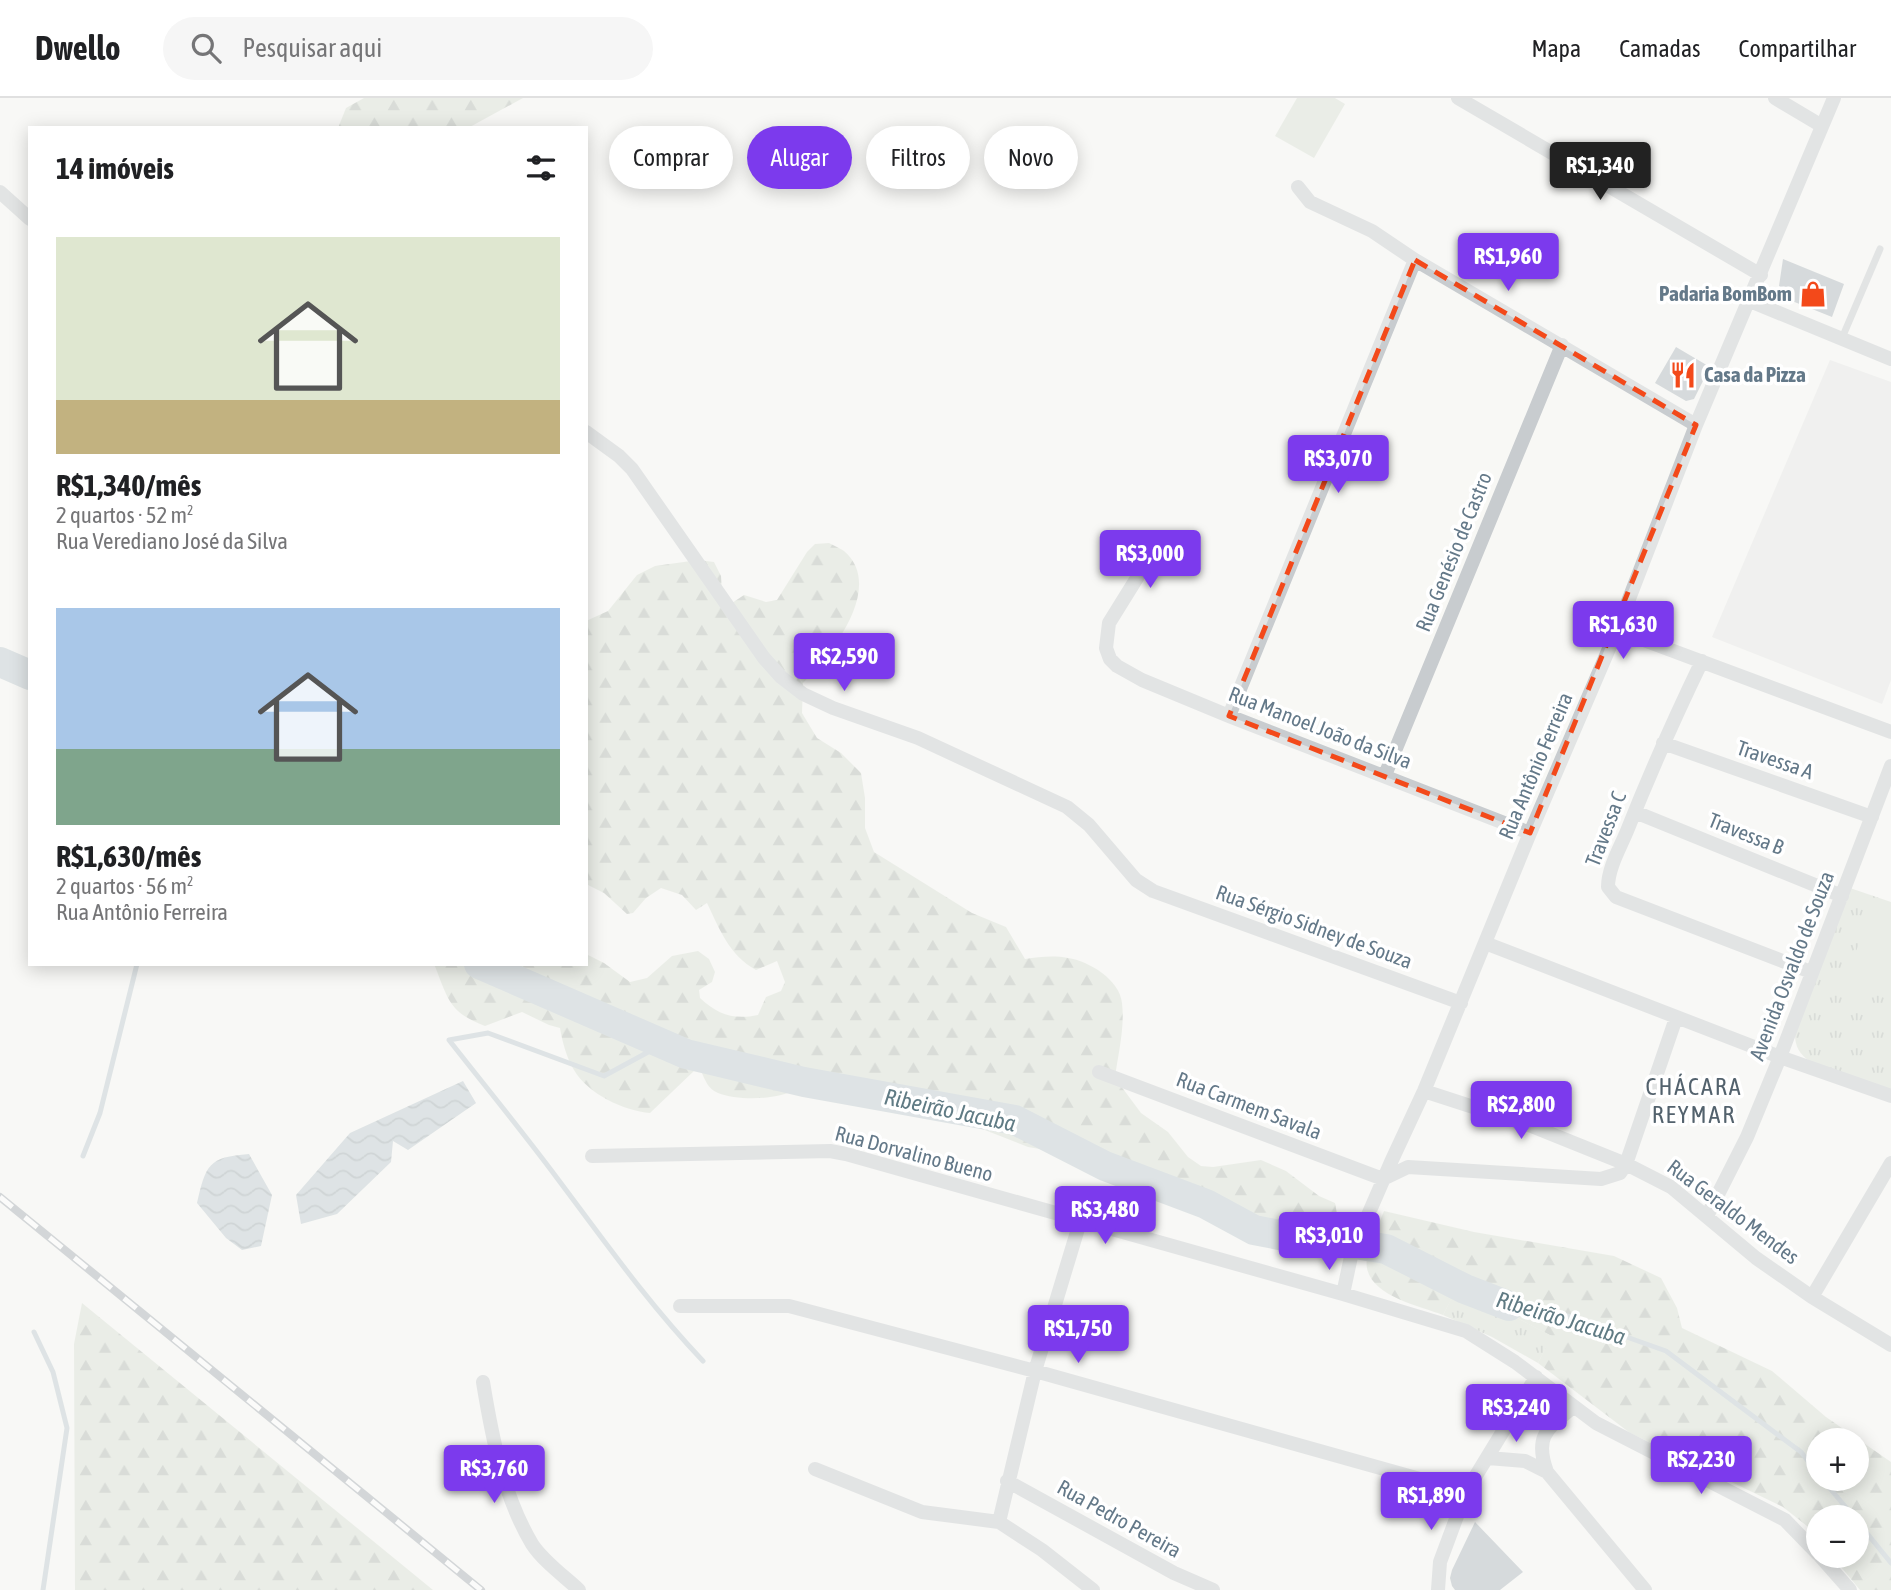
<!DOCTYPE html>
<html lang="pt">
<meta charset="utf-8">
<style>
:root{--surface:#fff;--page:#f6f6f6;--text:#202124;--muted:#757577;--line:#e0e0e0;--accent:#7c3aed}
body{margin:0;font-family:"Asap Condensed",sans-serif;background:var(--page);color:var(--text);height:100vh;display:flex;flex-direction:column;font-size:26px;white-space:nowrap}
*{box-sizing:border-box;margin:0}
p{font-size:23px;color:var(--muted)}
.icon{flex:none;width:38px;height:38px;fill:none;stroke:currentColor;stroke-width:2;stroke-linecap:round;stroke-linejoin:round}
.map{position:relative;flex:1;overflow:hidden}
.drawer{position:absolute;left:28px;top:28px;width:560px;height:840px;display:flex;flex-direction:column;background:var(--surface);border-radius:0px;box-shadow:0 4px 18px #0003}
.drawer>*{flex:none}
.top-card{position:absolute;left:609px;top:28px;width:665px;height:63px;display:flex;gap:14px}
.fabs{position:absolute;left:1806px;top:1330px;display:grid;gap:14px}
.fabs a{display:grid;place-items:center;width:63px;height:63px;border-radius:50%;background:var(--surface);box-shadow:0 4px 18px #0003;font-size:35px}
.price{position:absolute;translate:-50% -60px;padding:0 16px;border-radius:7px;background:var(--accent);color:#fff;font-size:23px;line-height:46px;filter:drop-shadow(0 2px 4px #0008)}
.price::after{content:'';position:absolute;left:50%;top:42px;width:21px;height:16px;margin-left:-10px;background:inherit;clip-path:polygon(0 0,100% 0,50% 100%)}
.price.selected{background:#222;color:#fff}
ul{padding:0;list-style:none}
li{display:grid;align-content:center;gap:14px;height:371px;padding:0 28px}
li span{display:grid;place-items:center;height:217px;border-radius:0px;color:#555}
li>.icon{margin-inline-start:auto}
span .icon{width:126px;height:126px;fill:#fffc;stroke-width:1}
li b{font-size:30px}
h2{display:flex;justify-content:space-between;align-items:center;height:84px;padding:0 28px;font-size:30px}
.chip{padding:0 24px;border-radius:32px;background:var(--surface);box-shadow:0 4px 18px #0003;font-size:24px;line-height:63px}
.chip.selected{background:var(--accent);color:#fff}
header{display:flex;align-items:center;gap:42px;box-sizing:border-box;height:98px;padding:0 35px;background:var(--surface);border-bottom:2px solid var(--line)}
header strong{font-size:33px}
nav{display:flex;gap:38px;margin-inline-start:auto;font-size:24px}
.search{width:490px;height:63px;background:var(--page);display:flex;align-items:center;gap:18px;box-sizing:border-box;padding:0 24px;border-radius:38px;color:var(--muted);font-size:26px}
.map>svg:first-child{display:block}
</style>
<header>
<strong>Dwello</strong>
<div class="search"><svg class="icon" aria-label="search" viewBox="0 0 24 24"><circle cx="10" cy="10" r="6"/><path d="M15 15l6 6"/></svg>Pesquisar aqui</div>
<nav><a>Mapa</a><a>Camadas</a><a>Compartilhar</a></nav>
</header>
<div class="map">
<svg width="1891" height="1492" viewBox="0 0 1891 1492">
<defs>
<pattern id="forest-firs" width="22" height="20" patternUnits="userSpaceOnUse" patternTransform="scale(1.75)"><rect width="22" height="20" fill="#dae1d6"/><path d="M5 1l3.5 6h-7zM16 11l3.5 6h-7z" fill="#b4bbb3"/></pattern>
<pattern id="park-tufts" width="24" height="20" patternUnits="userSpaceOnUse" patternTransform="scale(1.75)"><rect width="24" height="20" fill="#dae1d6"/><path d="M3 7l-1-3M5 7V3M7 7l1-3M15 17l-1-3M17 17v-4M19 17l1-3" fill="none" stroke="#b4bbb3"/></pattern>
<pattern id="water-waves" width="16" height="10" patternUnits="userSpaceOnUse" patternTransform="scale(1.75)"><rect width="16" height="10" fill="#bfcbd0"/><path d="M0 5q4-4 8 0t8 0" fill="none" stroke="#9faaaf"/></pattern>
</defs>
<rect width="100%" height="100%" fill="#f8f8f5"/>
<path fill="#e6e7e6" d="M1830,262L1891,284V582L1882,606L1712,539Z"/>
<path fill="url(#forest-firs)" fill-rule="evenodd" d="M364,0H523L468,30H338L346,10Z
M829,445C834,448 840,450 844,453C886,489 830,558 803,585L802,615L817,640L841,655L861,675L865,700V730L874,754L972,815L1006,829L1025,861C1039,859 1053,857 1068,860C1089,863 1120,882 1122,905C1125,930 1118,956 1115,980L1141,1015L1168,1034L1188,1059L1201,1068L1213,1069L1261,1062L1286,1073L1319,1098L1335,1105L1338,1121L1334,1133L1324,1138L1306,1137L1248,1120L1221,1105L1193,1096L1136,1097C1120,1088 1115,1073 1097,1065L1087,1068L1086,1071L1058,1054L1028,1049L949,1018L920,1003L871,992L796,991C779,1002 738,1003 718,995C708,991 705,982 701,973L695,972L650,1015C624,1013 588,996 574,972C567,961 562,943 560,930L549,927L522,914L485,928C448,914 448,900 434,866H586V856L604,865L630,884L647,880L672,858L698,853L709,861L715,874L712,884L699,892L700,900C718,917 734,922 758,917L766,899L781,893L785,884L777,863L756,872C729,857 720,832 707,805L696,812L682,797L661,790L646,800L633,815L627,816L604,795L586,786V523L608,513L637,477L655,468L698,462L714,464L721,478L723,511L744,497L766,504L777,502L807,454L815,446Z
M1384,1113L1474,1134L1614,1158L1661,1180L1677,1210L1682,1230L1772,1273L1826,1319L1891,1364V1492H1860L1832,1458H1857V1419H1818V1441L1812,1432L1783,1409L1630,1335L1538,1265L1551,1238L1458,1189L1443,1217C1417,1207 1361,1196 1367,1160C1369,1144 1378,1128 1384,1113ZM1818,1342H1857V1381H1818Z
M82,1205L433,1492H75L74,1246Z"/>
<path fill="url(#park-tufts)" d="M1850,790L1891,804V994L1811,964C1798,956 1794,946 1795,931Z
M1457,1189L1552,1238L1538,1265L1492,1239L1443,1217Z"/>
<path fill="#dae1d6" d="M1297,0H1335L1345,6L1314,60L1275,38Z
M1869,819L1891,828V902L1844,885Z"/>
<path fill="url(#water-waves)" d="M463,983L476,1005L408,1052L393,1043L391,1064L337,1116L301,1126L296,1097L350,1035Z
M249,1056L272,1097L261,1148L242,1152L226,1140L197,1105C206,1067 208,1059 249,1056Z"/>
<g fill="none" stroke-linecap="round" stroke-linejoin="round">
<path stroke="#bfcbd0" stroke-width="5" d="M663,946L604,978L488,935L449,942C485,988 522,1033 557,1080C605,1144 648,1205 703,1263
M83,1058L100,1015L137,866
M1509,1208L1548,1211L1666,1253L1801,1354L1818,1376
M34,1234L53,1274L67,1330L43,1492
M1822,1381L1854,1419
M1857,1423L1891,1465"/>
<path stroke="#bfcbd0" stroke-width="30" d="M0,564L30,577
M479,866L686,956L804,984L1015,1022L1105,1068L1206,1106L1254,1132L1305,1142L1335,1143L1386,1151L1465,1191L1509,1208"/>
</g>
<path fill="#aeb7bd" d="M1783,161L1844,186L1832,219L1792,203L1779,188Z
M1676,249L1710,269L1694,301L1686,303L1655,285Z
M1475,1424L1523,1474L1500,1492H1455L1452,1488L1450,1480L1452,1472Z"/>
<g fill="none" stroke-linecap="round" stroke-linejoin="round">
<path stroke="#c8cccf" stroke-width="7" d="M1842,240L1880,151"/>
<path stroke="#c8cccf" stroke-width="14" d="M1458,0L1761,177
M1775,0L1822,28
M1298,89L1310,104L1372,133L1415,162L1696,327
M0,94L30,121
M1750,203L1891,261
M586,334L619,358L632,371L764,560L781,579L803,596L833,610L918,640L1067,709L1089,727L1136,782L1153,793L1461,905
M1136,445L1144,455L1145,467L1109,525L1106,550L1110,561L1117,568L1142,582L1229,618L1530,735
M1617,532L1891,634
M1702,563C1675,619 1650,675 1627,733C1620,750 1608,770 1608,789L1616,799L1811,874
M1229,618L1415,162
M1663,645L1872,719
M1385,677L1562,247
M1635,714L1842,798
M1485,845L1780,959L1891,998
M1099,974L1383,1081L1408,1069L1601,1081L1620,1075L1626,1066L1676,920
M1424,993L1529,1027L1626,1066L1671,1089L1756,1160L1812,1199L1891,1247
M592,1058L830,1053L846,1056L1343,1196L1466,1233L1515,1264L1596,1325L1785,1422L1818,1456
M1707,1118L1747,1039L1780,959L1891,668
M1343,1196L1352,1154L1391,1064L1424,993L1530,735L1617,532L1696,327L1834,0
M1812,1199L1891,1065
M680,1208H789L1035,1273L1466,1394
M483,1284C492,1339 503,1397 532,1446C543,1463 564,1478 579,1492
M1488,1360L1525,1363L1547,1374L1645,1492
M815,1371L922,1414L999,1424L1042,1452L1093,1492
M1547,1374C1534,1338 1547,1331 1573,1309
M1007,1383L1174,1475L1213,1492
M999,1424L1035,1273L1080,1124
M1820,1458L1850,1492
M1438,1492L1440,1464L1466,1394L1536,1279"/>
<g stroke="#a7aeb4" stroke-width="8">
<path id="rail" d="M0,1099L481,1492"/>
</g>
<use href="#rail" stroke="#fff" stroke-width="5" stroke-dasharray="16" stroke-linecap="butt"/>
</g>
<path d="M0 0H1891V1492H0ZM1415,162L1696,327L1530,735L1229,618Z" fill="#f8f8f5" fill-opacity=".55" fill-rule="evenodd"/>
<path fill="none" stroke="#f3491a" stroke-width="5" stroke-dasharray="14 9" stroke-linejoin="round" d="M1415,162L1696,327L1530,735L1229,618Z"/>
<defs>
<g id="shop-bare" transform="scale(2.1)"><path d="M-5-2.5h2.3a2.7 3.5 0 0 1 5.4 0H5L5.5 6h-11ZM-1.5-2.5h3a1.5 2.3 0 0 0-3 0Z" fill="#f3491a" stroke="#fff" stroke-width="2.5" paint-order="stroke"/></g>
<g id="restaurant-bare" transform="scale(2.1)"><path d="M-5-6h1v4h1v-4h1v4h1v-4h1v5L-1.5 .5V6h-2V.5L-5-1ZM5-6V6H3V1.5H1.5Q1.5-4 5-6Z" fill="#f3491a" stroke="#fff" stroke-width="2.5" paint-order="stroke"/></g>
</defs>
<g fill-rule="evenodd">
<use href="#shop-bare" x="1813" y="196"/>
<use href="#restaurant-bare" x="1683" y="277"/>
</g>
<g text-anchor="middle" stroke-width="7" stroke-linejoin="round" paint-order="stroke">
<g font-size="21" font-weight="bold" fill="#647989" stroke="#fff" text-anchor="end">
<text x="1792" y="203">Padaria BomBom</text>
<text x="1704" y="284" text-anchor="start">Casa da Pizza</text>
</g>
<g font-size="21" fill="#647989" stroke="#fff">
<text transform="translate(1454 454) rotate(-68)" y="7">Rua Genésio de Castro</text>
<text transform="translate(1320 630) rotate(21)" y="7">Rua Manoel João da Silva</text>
<text transform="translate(1775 662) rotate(19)" y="7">Travessa A</text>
<text transform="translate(1536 668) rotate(-67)" y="7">Rua Antônio Ferreira</text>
<text transform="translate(1606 731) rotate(-69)" y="7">Travessa C</text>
<text transform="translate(1746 736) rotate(22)" y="7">Travessa B</text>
<text transform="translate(1314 829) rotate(20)" y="7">Rua Sérgio Sidney de Souza</text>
<text transform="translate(1792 868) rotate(-69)" y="7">Avenida Osvaldo de Souza</text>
<text transform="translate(1249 1008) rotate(21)" y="7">Rua Carmem Savala</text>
<text transform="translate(914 1056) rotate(15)" y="7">Rua Dorvalino Bueno</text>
<text transform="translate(1733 1114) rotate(37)" y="7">Rua Geraldo Mendes</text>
<text transform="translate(1119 1421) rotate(29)" y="7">Rua Pedro Pereira</text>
</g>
<g font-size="23" font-style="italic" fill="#607b84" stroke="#fff">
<text transform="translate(950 1012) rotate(12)" y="8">Ribeirão Jacuba</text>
<text transform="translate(1561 1220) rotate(17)" y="8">Ribeirão Jacuba</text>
</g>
<g font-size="24" letter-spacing="2" fill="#53626d" stroke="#fff">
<text x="1694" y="997">CHÁCARA<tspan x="1694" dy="28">REYMAR</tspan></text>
</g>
</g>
</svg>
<div class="fabs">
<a>+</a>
<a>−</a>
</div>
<b class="price selected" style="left:1600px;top:104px">R$1,340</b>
<b class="price" style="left:1508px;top:195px">R$1,960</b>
<b class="price" style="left:1338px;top:397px">R$3,070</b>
<b class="price" style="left:1150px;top:492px">R$3,000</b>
<b class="price" style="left:1623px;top:563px">R$1,630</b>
<b class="price" style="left:844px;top:595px">R$2,590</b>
<b class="price" style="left:1521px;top:1043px">R$2,800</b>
<b class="price" style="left:1105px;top:1148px">R$3,480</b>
<b class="price" style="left:1329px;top:1174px">R$3,010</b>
<b class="price" style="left:1078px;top:1267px">R$1,750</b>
<b class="price" style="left:1516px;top:1346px">R$3,240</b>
<b class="price" style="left:1701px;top:1398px">R$2,230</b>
<b class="price" style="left:494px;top:1407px">R$3,760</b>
<b class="price" style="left:1431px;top:1434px">R$1,890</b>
<div class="top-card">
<a class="chip">Comprar</a>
<a class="chip selected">Alugar</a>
<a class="chip">Filtros</a>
<a class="chip">Novo</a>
</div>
<section class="drawer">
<h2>14 imóveis<svg class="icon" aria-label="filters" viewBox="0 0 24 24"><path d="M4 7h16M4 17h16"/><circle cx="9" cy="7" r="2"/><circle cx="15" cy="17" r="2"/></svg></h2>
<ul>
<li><span style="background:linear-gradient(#dfe7d0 75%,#c2b280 0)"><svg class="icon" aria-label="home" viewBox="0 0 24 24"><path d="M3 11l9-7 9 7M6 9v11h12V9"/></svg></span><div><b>R$1,340/mês</b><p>2 quartos · 52 m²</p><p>Rua Verediano José da Silva</p></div></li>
<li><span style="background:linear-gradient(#a9c7e8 65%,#7fa58c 0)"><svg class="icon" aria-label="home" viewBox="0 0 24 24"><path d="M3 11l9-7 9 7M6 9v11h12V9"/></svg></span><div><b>R$1,630/mês</b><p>2 quartos · 56 m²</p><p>Rua Antônio Ferreira</p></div></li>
</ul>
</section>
</div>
